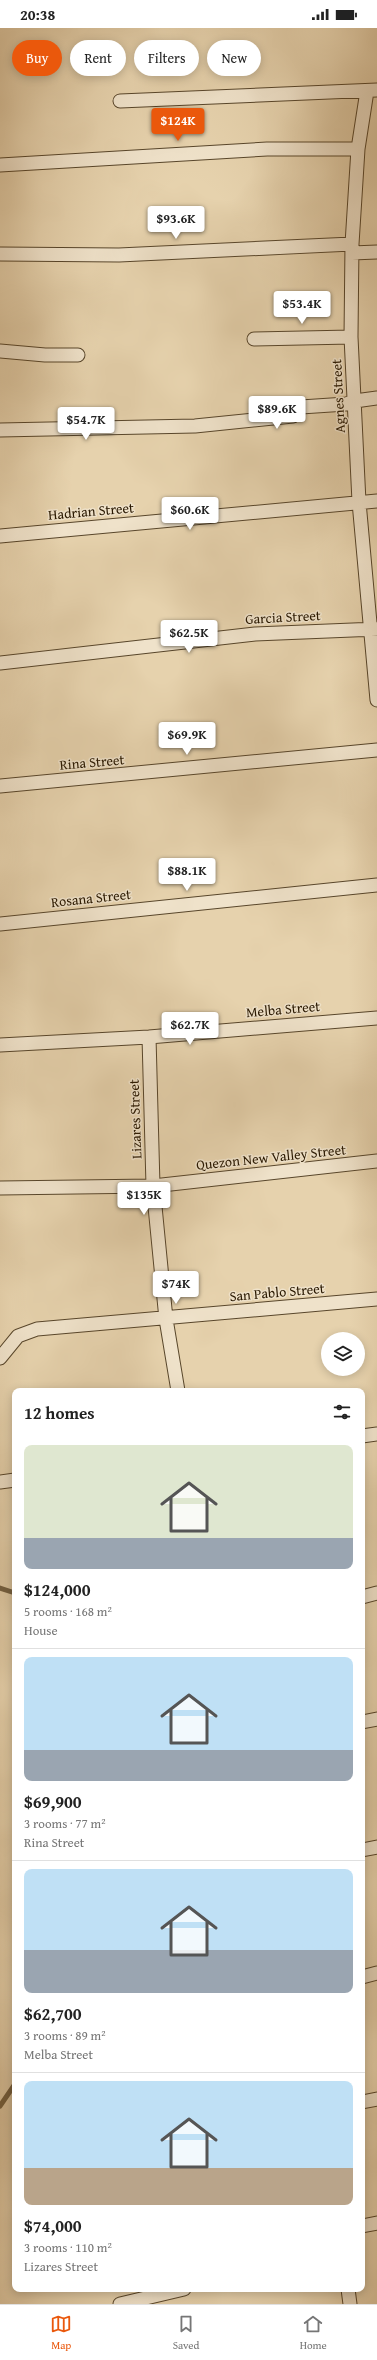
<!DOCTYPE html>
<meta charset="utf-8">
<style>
:root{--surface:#fff;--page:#f6f6f6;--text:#222;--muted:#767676;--line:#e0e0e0;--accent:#ea580c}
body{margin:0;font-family:"Gentium Book Plus",serif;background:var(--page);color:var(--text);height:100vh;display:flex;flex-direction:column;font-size:15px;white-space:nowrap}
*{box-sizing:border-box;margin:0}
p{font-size:13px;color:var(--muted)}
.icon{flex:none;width:22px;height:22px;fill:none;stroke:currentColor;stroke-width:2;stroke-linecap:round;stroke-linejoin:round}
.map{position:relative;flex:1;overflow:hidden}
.sheet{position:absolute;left:12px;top:1360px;width:353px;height:904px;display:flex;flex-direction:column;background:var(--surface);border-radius:8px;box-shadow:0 2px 10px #0003}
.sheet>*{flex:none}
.banner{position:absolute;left:12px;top:12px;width:353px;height:36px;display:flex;gap:8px}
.controls{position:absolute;left:321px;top:1304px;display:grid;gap:8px}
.controls a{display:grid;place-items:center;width:44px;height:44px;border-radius:50%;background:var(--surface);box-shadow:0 2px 10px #0003;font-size:20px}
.price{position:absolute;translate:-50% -34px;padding:0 9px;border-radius:4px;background:#fff;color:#222;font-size:13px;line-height:26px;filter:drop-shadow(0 1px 2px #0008)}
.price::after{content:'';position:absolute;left:50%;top:24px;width:12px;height:9px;margin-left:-6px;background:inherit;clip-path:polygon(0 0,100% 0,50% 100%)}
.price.selected{background:var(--accent);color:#fff}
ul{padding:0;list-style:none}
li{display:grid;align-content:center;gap:8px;height:212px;padding:0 12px}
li+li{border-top:1px solid var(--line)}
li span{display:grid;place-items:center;height:124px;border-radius:8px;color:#555}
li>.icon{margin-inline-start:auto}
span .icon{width:72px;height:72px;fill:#fffc;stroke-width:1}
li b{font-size:17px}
h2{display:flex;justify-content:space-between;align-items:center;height:48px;padding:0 12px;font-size:17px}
.tag{padding:0 14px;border-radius:18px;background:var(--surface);box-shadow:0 2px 10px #0003;font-size:14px;line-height:36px}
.tag.selected{background:var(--accent);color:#fff}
.status{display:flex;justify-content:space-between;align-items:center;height:28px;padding:0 20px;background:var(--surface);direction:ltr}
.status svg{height:11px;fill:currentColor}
.tab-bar{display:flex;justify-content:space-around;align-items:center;height:56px;border-top:1px solid var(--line);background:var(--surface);font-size:11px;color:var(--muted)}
.tab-bar a{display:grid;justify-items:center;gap:2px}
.tab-bar .selected{color:var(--accent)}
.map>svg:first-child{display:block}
</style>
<div class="status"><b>20:38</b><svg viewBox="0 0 49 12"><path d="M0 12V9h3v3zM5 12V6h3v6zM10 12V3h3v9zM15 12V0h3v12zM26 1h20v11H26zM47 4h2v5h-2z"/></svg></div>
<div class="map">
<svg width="377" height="2276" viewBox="0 0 377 2276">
<rect width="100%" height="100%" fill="#e6d2ad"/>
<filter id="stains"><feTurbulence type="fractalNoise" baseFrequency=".005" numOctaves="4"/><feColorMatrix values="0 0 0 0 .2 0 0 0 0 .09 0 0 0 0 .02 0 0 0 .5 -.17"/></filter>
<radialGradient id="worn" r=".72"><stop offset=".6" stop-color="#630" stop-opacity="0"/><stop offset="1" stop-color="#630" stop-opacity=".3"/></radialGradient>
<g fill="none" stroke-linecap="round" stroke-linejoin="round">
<path stroke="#746244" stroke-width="5" d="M0,1560L15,1565
M0,2078L15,2056"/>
<g stroke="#58462b" stroke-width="15">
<path id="minor" d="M367,63L358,121L352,216L351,309L359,474L377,672
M120,73L377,62
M0,137L267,121H358
M352,225L377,224
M0,226L119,227L352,216
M254,311L351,309
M0,323L45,327H78
M0,402L195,398L293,388L301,379L346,376L355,373L377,370
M0,508L377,473
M0,635L255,606L377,601
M0,758L377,722
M0,896L377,857
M149,1009L153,1158L166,1291L178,1363
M0,1017L149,1009L377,990
M0,1160L153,1158L377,1133
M0,1330L18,1308L37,1301L377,1271
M362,1408L377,1406
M0,1454L15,1452
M362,1569L377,1565
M362,1694L377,1691
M362,1822L377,1819
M362,1949L377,1945
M362,2074L377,2071
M362,2198L377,2195
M348,2261L350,2276
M120,2276L184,2261"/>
</g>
<use href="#minor" stroke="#efe2ca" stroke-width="13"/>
</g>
<g text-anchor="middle" stroke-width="3" stroke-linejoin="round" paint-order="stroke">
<g font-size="14" fill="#291800" stroke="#efe2ca">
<text transform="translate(338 368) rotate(-93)" y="5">Agnes Street</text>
<text transform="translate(91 483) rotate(-5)" y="5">Hadrian Street</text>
<text transform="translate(283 589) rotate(-3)" y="5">Garcia Street</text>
<text transform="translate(92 734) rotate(-5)" y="5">Rina Street</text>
<text transform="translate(91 870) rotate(-6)" y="5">Rosana Street</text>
<text transform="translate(283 981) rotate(-5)" y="5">Melba Street</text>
<text transform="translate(135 1091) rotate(-92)" y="5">Lizares Street</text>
<text transform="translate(271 1129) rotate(-6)" y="5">Quezon New Valley Street</text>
<text transform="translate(277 1264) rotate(-5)" y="5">San Pablo Street</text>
</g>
</g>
<rect width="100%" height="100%" filter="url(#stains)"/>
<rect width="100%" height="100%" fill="url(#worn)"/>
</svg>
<div class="controls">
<a><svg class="icon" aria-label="layers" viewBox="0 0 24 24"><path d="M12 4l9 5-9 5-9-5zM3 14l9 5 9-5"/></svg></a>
</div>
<b class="price selected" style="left:178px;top:114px">$124K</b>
<b class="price" style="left:176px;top:212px">$93.6K</b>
<b class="price" style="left:302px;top:297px">$53.4K</b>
<b class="price" style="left:277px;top:402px">$89.6K</b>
<b class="price" style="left:86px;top:413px">$54.7K</b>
<b class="price" style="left:190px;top:503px">$60.6K</b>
<b class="price" style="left:189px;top:626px">$62.5K</b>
<b class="price" style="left:187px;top:728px">$69.9K</b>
<b class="price" style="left:187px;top:864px">$88.1K</b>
<b class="price" style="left:190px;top:1018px">$62.7K</b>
<b class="price" style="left:144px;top:1188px">$135K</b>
<b class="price" style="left:176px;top:1277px">$74K</b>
<div class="banner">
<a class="tag selected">Buy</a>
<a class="tag">Rent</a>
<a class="tag">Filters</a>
<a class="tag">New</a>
</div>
<section class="sheet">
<h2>12 homes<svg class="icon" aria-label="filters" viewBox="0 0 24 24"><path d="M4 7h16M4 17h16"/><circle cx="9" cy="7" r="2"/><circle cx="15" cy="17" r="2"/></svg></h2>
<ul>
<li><span style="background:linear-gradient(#dfe7d0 75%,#9aa5b1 0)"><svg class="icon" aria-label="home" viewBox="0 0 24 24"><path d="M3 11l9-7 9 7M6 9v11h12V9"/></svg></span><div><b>$124,000</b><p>5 rooms · 168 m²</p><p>House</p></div></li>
<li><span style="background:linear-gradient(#bfe0f5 75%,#9aa5b1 0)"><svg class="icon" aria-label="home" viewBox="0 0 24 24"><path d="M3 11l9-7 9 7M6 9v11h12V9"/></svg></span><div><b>$69,900</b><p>3 rooms · 77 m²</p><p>Rina Street</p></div></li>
<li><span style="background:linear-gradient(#bfe0f5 65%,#9aa5b1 0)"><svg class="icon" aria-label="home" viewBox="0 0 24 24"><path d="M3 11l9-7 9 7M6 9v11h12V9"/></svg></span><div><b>$62,700</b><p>3 rooms · 89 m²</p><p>Melba Street</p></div></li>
<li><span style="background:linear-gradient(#bfe0f5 70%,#b9a48a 0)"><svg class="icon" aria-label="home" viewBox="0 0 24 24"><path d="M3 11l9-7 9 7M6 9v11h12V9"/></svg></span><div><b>$74,000</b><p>3 rooms · 110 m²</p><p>Lizares Street</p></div></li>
</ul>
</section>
</div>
<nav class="tab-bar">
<a class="selected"><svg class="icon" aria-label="map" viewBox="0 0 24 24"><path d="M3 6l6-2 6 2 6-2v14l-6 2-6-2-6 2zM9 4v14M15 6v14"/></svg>Map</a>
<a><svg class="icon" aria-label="saved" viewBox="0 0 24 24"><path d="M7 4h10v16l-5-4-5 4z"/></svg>Saved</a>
<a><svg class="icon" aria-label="home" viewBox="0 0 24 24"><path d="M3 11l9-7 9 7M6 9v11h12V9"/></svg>Home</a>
</nav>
